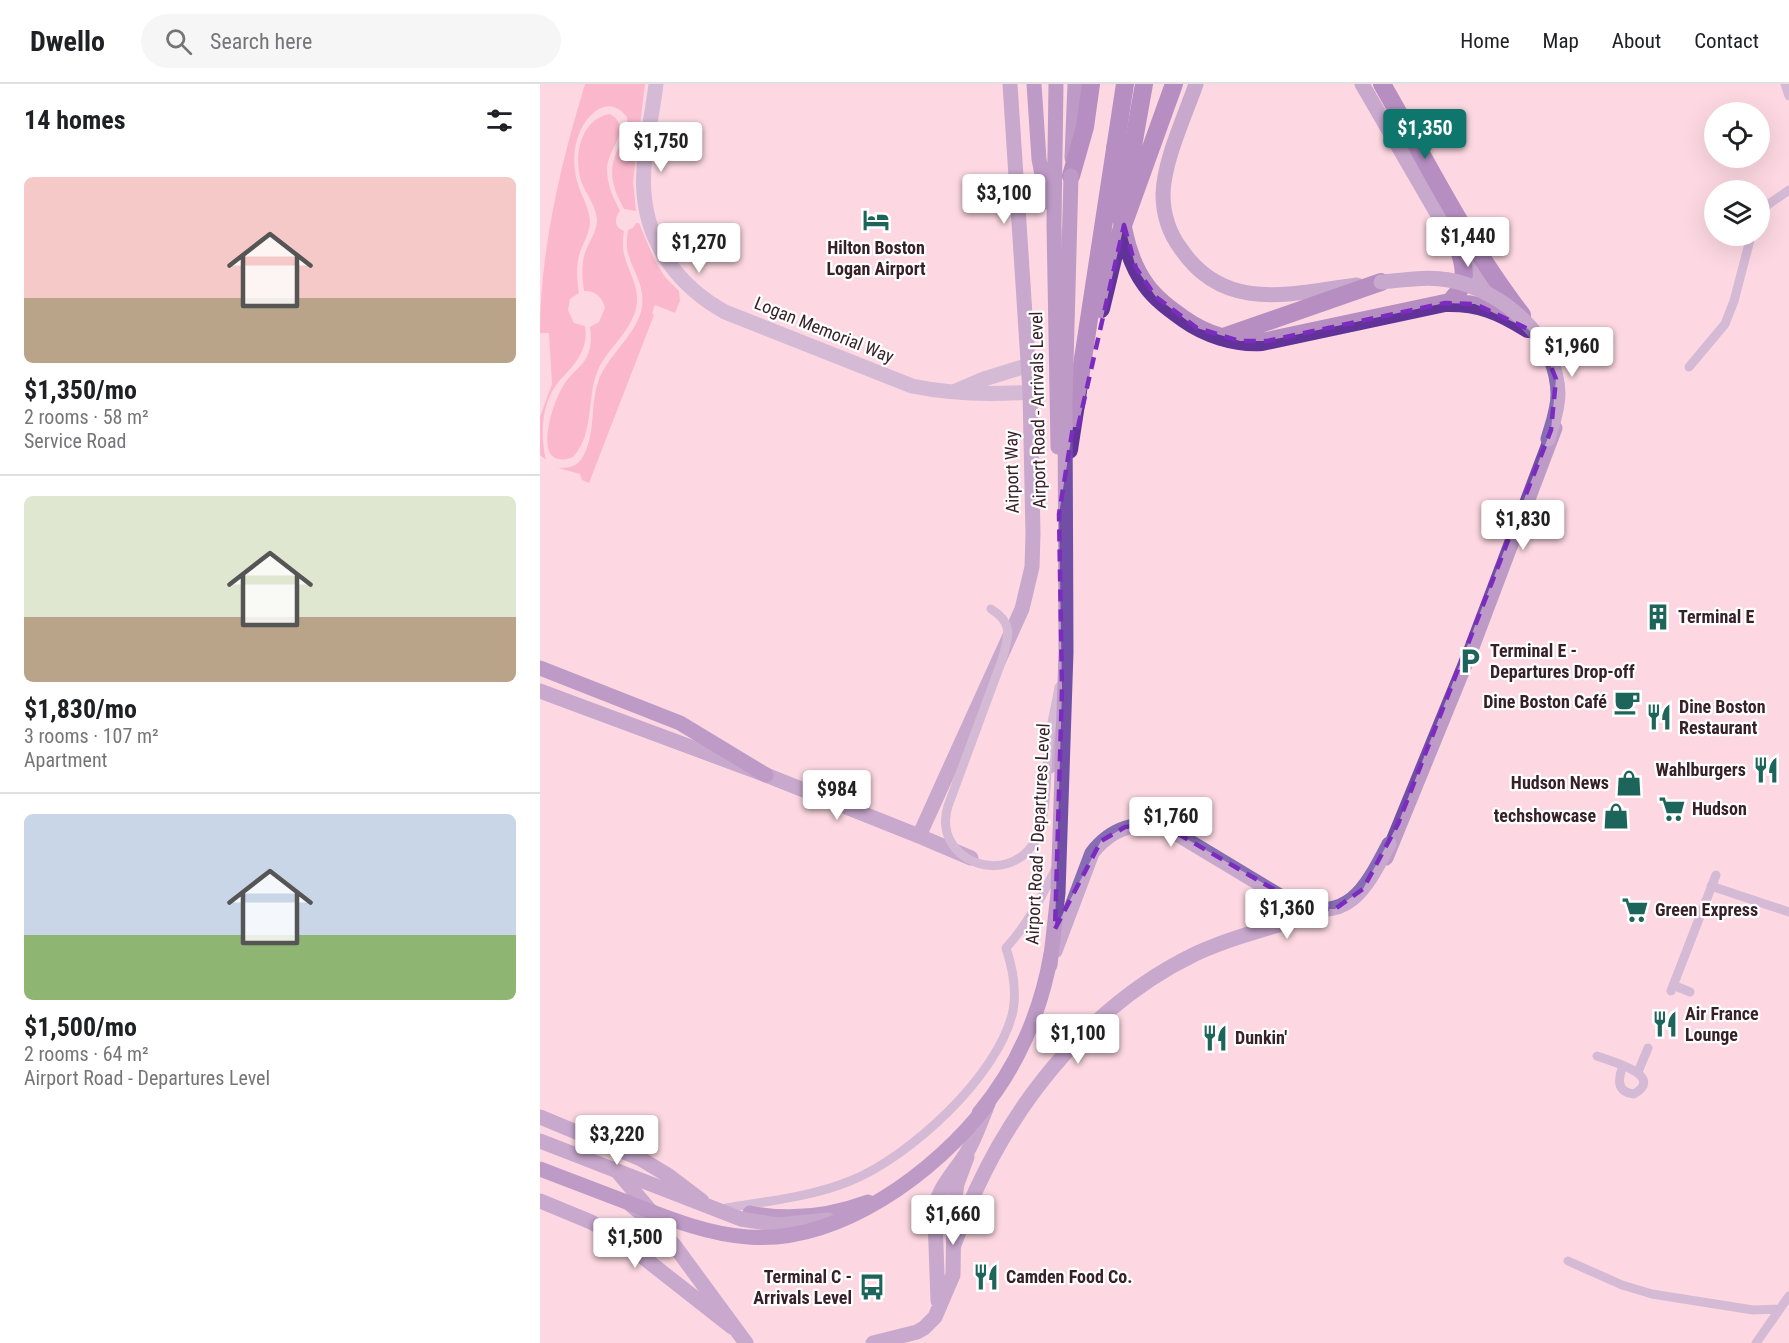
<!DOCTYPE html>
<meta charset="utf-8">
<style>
:root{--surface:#fff;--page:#f6f6f6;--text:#202124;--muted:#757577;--line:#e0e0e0;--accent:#0f766e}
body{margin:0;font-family:"Roboto Condensed",sans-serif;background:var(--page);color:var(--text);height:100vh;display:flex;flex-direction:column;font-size:22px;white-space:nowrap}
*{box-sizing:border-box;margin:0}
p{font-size:20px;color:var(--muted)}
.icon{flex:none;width:33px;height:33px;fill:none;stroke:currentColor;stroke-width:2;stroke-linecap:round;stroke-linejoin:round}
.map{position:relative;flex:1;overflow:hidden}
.details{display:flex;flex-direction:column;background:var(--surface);width:540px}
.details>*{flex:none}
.tools{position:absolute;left:1164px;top:18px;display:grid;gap:12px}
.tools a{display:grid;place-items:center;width:66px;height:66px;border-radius:50%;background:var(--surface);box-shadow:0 6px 24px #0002;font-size:30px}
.price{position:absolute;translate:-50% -51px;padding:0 14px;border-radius:6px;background:#fff;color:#222;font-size:20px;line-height:39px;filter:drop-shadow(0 2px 3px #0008)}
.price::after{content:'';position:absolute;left:50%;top:36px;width:18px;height:14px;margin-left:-9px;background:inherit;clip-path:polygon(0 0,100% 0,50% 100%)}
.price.active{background:var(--accent);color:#fff}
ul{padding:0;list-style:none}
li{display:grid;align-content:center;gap:12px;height:318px;padding:0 24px}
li+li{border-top:2px solid var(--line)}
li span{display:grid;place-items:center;height:186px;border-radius:9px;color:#555}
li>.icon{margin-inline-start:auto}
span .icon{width:108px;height:108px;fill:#fffc;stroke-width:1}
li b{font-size:26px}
h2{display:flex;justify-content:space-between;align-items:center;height:72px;padding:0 24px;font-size:26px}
header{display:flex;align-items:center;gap:36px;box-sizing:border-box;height:84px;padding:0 30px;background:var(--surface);border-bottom:2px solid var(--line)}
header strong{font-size:28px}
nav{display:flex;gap:33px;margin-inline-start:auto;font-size:21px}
.search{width:420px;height:54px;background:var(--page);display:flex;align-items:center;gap:15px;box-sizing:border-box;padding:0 21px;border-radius:33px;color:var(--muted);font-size:22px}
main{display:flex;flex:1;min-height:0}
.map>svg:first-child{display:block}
</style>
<header>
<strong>Dwello</strong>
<div class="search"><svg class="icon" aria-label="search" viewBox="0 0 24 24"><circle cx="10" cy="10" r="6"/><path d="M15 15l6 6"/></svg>Search here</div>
<nav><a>Home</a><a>Map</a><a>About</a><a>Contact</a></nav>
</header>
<main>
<section class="details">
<h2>14 homes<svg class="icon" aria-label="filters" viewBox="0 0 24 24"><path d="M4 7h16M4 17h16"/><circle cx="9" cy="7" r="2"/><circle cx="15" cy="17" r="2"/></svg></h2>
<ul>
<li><span style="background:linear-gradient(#f6c9c9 65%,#b9a48a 0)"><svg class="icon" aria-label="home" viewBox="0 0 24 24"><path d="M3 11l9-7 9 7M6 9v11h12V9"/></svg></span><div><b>$1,350/mo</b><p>2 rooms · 58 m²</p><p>Service Road</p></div></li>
<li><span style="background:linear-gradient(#dfe7d0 65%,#b9a48a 0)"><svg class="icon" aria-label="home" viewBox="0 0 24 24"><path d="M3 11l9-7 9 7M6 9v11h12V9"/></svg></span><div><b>$1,830/mo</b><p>3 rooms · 107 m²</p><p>Apartment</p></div></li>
<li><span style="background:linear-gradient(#c9d6e8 65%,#8fb573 0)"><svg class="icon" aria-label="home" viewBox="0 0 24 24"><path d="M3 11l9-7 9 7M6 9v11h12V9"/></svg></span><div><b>$1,500/mo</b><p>2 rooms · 64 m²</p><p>Airport Road - Departures Level</p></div></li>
</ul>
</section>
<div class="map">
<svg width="1249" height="1259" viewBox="0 0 1249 1259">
<rect width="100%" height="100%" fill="#fdd8e2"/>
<path fill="#f990b1" d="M45,0H105L93,98L96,127L84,125C73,105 67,87 78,65C83,53 88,47 87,33C81,26 74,20 64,23C56,25 51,31 46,37C33,55 31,82 39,103C43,115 49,124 50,137C50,150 42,160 39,172C36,184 37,197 39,209L30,215L28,226L34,239L45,242C49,265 35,281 20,296C1,318 0,350 6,376L0,371V333L12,300L9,249H0C0,166 21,79 45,0Z
M70,30C94,44 67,65 67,85C67,101 73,113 80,127C74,134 74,143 84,147C83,154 82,162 84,170C88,187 98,200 97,218C95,245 68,263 58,286C46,314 55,349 33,373C26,376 17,377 11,371C0,356 16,308 28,295C35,286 44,281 48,270C52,261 51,252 50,243L59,238L65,224C62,213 56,207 44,207C42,193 41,180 46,166C50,156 57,147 57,136C56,122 48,113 43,102C32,76 39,35 70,30Z
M96,139H99L115,177L125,193L139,207L140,217L135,229L115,221L112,229L114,231L49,399L42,396L40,390L18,384C28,384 37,383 42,374C56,352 50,322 58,298C67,271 99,249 102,222C105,202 93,188 88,169C86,162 87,154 88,146L93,144Z"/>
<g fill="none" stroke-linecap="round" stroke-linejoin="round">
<path stroke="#a594c5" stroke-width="9" d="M1245,0L1249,12
M1220,131L1226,122L1249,106
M1149,283L1185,240L1194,217L1211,152
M1171,802L1249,828
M1133,901L1150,908
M1131,907L1176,791
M1057,972C1070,977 1126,991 1094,1010C1076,1008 1078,995 1083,982
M1098,988L1108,964
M186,1124C228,1117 271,1113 310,1097C370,1073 459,991 473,927C477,905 473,885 466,864C488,840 502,812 516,784
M1028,1177L1082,1201L1112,1210L1213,1226L1240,1225
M1216,1259L1249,1212"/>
<path stroke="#a594c5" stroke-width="15" d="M116,0C112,36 101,73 104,109C108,162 140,203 185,228L372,302C411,310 451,311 490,308
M416,307L444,295L489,281"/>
<path stroke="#876db4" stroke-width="15" d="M656,0C645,32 624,76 623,110C623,130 629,149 641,165C685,230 752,209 817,201
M822,0L920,169L964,218
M0,607L226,691L379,752L431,774
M510,682L519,626
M379,752L482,525L492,483L493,450L490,308L470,0
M0,1033L101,1075L129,1092L162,1117
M77,1087L114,1131
M0,1117L51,1138L76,1152L192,1243
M395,1134L398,1217
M414,1161C421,1143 428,1124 436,1106C481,1008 556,918 655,870C692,853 733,843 772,831
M333,1259L377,1248L384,1244L395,1233L413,1191L414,1120L417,1100L427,1073"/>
<path stroke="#724fa6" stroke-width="15" d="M494,0L499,75L507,118
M516,0L514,140L518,363
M532,74L535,0
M0,584L140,639L226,691
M846,774L931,566L1015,344
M439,1029C477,984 501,928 511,870
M0,1085L89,1119
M210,1129C250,1137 290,1132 328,1118"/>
<path stroke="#613399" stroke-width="18" d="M842,0C887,78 927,160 982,231
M575,63C579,108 578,163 606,201C616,215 630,225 644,235C665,250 695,260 722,258L905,219C939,218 959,227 988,245
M531,92L545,43L551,0
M913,214C927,201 925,186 920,169
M561,225L577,158
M686,252L841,198
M529,366L585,0"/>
<path stroke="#a594c5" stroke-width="9" d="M451,525C475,540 468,553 462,576L408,722C391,777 468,805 495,757C508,734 506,685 509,657C511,639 516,621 519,603"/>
<path stroke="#876db4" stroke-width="15" d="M841,198C864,196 887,192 909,196C962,206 1017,253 1018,310C1018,326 1012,341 1008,355
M515,867L552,769C571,744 597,736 627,744L753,820C809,840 826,804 849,760
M0,1057L201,1135L238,1141L288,1136
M91,1121L115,1141L134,1161L206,1259
M395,1134C393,1107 414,1090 427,1068C435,1055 440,1039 446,1025"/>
<path stroke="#724fa6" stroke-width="15" d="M510,881L518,809L526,568L525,318L531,92
M89,1119C128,1134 166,1150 208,1153C299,1160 395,1089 448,1020"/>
<path stroke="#613399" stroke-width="18" d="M581,130L604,0
M577,158L634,0"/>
</g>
<path d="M0 0H1249V1259H0ZM584,141L596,184L616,213L657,244L700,257H727L905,219L935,220L988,245L1003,263L1016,295L1011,346L858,740L823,805L795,825H768L640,751L601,741L585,743L561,757L515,845L522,605L519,430L533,343H538Z" fill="#fdd8e2" fill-opacity=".55" fill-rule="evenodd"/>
<path fill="none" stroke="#7b2cbf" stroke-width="4.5" stroke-dasharray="12 8" stroke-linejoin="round" d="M584,141L596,184L616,213L657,244L700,257H727L905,219L935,220L988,245L1003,263L1016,295L1011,346L858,740L823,805L795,825H768L640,751L601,741L585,743L561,757L515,845L522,605L519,430L533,343H538Z"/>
<defs>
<g id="hotel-bare" transform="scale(2.07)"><path d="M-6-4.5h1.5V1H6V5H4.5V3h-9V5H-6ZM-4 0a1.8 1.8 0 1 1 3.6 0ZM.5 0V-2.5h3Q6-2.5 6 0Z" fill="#1d655a" stroke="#fff" stroke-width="2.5" paint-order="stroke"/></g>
<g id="building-bare" transform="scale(2.07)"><path d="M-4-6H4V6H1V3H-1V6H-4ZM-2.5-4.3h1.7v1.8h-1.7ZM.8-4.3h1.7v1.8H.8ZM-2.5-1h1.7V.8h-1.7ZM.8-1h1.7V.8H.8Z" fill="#1d655a" stroke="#fff" stroke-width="2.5" paint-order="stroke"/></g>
<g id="parking-bare" transform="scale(2.07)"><path d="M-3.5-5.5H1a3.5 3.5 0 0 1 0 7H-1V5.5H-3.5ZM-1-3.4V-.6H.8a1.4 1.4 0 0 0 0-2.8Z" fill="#1d655a" stroke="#fff" stroke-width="2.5" paint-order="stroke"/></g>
<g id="cafe-bare" transform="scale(2.07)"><path d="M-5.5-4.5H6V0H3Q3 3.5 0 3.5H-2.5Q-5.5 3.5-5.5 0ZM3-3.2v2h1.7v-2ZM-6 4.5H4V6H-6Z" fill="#1d655a" stroke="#fff" stroke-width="2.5" paint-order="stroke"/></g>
<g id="restaurant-bare" transform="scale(2.07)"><path d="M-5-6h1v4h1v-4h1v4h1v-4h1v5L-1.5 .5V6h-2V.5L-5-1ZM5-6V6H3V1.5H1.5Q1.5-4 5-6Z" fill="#1d655a" stroke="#fff" stroke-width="2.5" paint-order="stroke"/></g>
<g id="shop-bare" transform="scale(2.07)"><path d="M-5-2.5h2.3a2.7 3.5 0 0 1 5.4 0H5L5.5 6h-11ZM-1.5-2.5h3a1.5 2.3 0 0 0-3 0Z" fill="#1d655a" stroke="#fff" stroke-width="2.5" paint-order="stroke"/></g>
<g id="supermarket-bare" transform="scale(2.07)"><path d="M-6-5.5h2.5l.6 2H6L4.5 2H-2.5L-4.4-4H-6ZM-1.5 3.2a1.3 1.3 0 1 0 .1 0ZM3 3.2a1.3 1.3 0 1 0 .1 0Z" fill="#1d655a" stroke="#fff" stroke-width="2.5" paint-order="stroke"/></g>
<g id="bus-bare" transform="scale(2.07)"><path d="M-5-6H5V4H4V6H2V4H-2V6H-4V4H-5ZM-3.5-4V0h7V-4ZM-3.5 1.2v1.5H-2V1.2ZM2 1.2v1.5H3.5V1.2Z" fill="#1d655a" stroke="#fff" stroke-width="2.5" paint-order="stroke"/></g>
</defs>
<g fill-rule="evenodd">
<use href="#hotel-bare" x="336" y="136"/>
<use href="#building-bare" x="1118" y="533"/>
<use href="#parking-bare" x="930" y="577"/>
<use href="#cafe-bare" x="1087" y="618"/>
<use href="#restaurant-bare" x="1119" y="633"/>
<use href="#restaurant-bare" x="1226" y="686"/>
<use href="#shop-bare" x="1089" y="699"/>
<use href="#supermarket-bare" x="1132" y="725"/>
<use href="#shop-bare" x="1076" y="732"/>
<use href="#supermarket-bare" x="1095" y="826"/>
<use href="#restaurant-bare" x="1125" y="940"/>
<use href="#restaurant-bare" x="675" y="954"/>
<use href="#restaurant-bare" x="446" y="1193"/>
<use href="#bus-bare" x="332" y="1203"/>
</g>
<g text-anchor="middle" stroke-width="4.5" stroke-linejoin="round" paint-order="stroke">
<g font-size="18" font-weight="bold" fill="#372027" stroke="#fff" text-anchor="start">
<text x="336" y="170" text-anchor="middle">Hilton Boston<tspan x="336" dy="21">Logan Airport</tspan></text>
<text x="1138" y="539">Terminal E</text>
<text x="950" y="573">Terminal E -<tspan x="950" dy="21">Departures Drop-off</tspan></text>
<text x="1067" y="624" text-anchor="end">Dine Boston Café</text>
<text x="1139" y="629">Dine Boston<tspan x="1139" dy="21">Restaurant</tspan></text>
<text x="1206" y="692" text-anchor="end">Wahlburgers</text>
<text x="1069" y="705" text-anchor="end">Hudson News</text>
<text x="1152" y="731">Hudson</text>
<text x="1056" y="738" text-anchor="end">techshowcase</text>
<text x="1115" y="832">Green Express</text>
<text x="1145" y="936">Air France<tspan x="1145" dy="21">Lounge</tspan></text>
<text x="695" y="960">Dunkin'</text>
<text x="312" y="1199" text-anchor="end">Terminal C -<tspan x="312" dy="21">Arrivals Level</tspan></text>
<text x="466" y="1199">Camden Food Co.</text>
</g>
<g font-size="18" fill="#372027" stroke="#fff">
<text transform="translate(284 246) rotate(22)" y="6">Logan Memorial Way</text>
<text transform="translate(498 326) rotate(-91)" y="6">Airport Road - Arrivals Level</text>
<text transform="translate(472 388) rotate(-91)" y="6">Airport Way</text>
<text transform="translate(498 750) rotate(-87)" y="6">Airport Road - Departures Level</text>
</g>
</g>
</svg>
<div class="tools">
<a><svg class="icon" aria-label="locate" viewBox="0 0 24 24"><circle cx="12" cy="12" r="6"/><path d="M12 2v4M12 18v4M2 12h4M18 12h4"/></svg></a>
<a><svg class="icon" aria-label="layers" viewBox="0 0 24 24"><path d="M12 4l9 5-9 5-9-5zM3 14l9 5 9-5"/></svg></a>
</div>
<b class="price active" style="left:885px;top:76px">$1,350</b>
<b class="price" style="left:121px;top:89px">$1,750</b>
<b class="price" style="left:464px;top:141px">$3,100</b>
<b class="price" style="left:928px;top:184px">$1,440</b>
<b class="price" style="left:159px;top:190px">$1,270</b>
<b class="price" style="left:1032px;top:294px">$1,960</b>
<b class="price" style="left:983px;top:467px">$1,830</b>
<b class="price" style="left:297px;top:737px">$984</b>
<b class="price" style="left:631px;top:764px">$1,760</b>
<b class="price" style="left:747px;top:856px">$1,360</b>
<b class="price" style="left:538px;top:981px">$1,100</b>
<b class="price" style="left:77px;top:1082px">$3,220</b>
<b class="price" style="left:413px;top:1162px">$1,660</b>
<b class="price" style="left:95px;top:1185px">$1,500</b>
</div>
</main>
